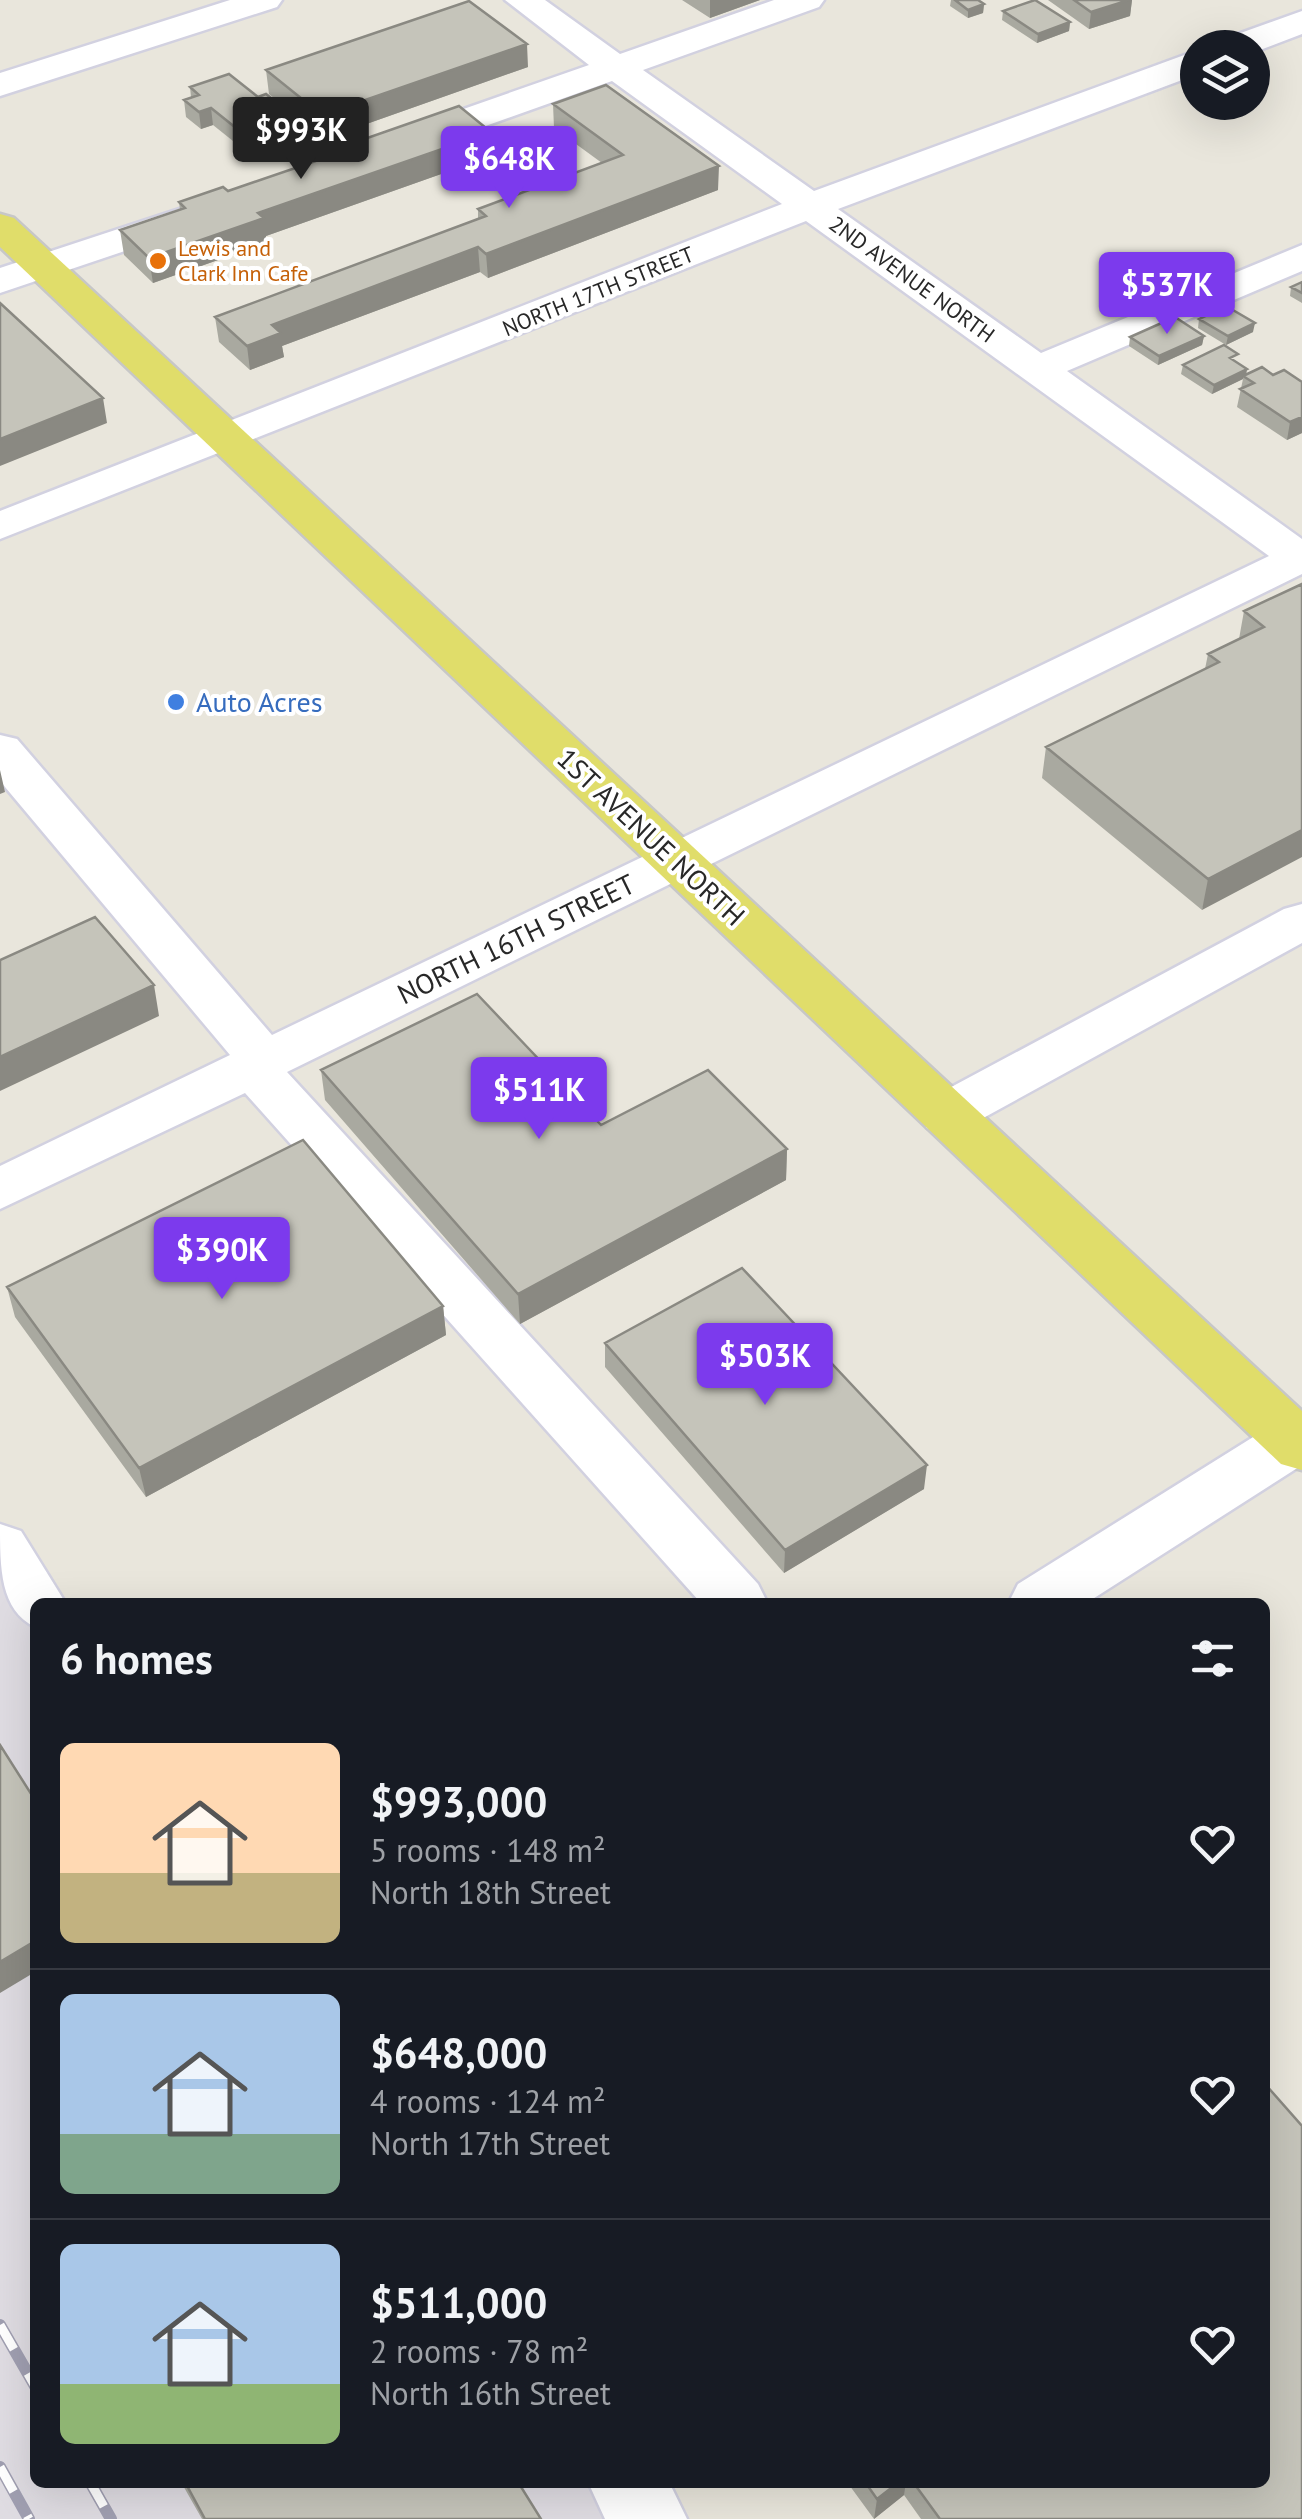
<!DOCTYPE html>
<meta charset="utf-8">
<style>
:root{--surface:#171b24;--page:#20242c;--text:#f1f3f6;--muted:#9ea1a6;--line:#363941;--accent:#7c3aed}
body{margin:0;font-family:"PT Sans",sans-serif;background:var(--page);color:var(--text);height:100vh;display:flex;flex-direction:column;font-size:38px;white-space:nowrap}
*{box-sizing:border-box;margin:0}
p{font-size:32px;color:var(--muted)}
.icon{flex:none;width:55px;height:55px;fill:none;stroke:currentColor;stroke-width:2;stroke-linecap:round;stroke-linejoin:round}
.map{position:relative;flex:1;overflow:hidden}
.sheet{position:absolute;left:30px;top:1598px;width:1240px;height:890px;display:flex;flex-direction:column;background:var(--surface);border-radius:15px;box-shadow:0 10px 40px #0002}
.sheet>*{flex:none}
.fabs{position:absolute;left:1180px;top:30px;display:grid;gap:20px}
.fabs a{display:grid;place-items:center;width:90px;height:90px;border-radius:50%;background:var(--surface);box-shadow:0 10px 40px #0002;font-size:50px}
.price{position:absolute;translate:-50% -85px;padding:0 22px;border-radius:10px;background:var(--accent);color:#fff;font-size:32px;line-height:65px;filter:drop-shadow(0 2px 5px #0008)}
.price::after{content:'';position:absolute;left:50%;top:60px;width:30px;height:22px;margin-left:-15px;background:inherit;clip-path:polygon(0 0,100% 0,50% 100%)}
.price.current{background:#222;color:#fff}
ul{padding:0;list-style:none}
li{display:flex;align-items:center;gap:30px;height:250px;padding:0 30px}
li+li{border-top:2px solid var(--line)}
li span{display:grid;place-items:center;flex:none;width:280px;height:200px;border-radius:15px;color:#555}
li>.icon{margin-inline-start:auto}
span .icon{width:120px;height:120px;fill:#fffc;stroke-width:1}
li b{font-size:42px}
h2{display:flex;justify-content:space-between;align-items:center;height:120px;padding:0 30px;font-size:42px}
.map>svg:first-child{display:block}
</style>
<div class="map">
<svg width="1302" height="2519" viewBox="0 0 1302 2519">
<rect width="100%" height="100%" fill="#e9e6dc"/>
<path fill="#dfdce2" d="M0,1533L46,1602H35V2482L627,2483L651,2519H0Z"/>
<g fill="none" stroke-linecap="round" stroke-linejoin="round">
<g stroke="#d2d1e0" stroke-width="5">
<path id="minor" d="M230,0H282L277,7L0,96V73Z
M505,0H545L620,54L774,0H824L819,7L643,70L814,191L1198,50V74L838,209L1041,353L1302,245V271L1067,371L1302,539V574L287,1072L758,1584L767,1602H700L245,1093L0,1209V1166L230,1055L0,781V735L17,739L272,1035L1269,556L806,221L0,539V511L782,204L612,81L418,150L405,153L392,150L386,142L392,134L589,65Z
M1302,11V34L1252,53V48H1217L1221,40Z
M191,205L205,208L210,216L205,224L0,293V268Z
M1302,904V943L965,1128L946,1133L927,1128L920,1114L927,1100L1284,909Z
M1302,1412V1465L1088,1602H1009L1018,1584L1282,1419Z
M0,1524L21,1531L65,1602H35V1627C0,1610 0,1568 0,1524Z
M588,2482H669L687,2519H605Z"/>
</g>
<g stroke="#c7c7c7" stroke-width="5">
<path id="major" d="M0,214L14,218L1302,1411V1470L1281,1464L0,247Z"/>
</g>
<use href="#minor" fill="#fff" fill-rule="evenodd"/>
<use href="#major" fill="#e0dd6a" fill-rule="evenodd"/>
<g stroke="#a09fb1" stroke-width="12">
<path id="rail" d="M0,2325L35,2386
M0,2467L29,2519
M90,2482L111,2519"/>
</g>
<use href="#rail" stroke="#fff" stroke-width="9" stroke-dasharray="28" stroke-linecap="butt"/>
</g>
<path fill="#a9a9a0" d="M682,0H760L710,18Z
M951,0H978L984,4L983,13L968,18L950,6Z
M1048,0H1132L1130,16L1089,29Z
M1003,11L1070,22L1069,31L1037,43L1002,20Z
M528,67L324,139L269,94L266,70Z
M190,87L298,135L248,153L213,125L201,129L186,117L184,100L191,97Z
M553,104L718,190L488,278L480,272L282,346L284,357L250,370L219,342L215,317L478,219V209L602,163L554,128Z
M350,144L492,156L266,236V243L153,283L124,255L120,230L180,210L179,202L228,191L350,149Z
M1302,282V303L1290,296L1291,287Z
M1199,319L1253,332L1226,345L1198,328Z
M1204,336L1202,345L1158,365L1129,346L1130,337Z
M1237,362L1246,375H1273L1302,382V433L1287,440L1237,407L1243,379L1212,394L1181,374L1183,365Z
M1302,584L1202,910L1042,778L1046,747L1205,669L1208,654L1239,639L1244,611Z
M321,1070L601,1125L787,1149L786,1180L520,1324L325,1100Z
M7,1287L443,1306L446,1335L146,1497L15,1317Z
M605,1343L924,1489L784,1573L605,1367Z
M181,2482H518L541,2519H202Z
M847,2482H1265L1302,2519H921L904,2495L874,2519Z"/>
<path fill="#8a8982" d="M710,0H760L710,18Z
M1129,0H1132L1130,16L1089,29L1091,12Z
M984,4L983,13L968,18V10Z
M1070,22L1069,31L1037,43L1038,34Z
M527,44L528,67L324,139L322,115Z
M211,108L213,125L201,129L199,112Z
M296,118L298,135L248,153L246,136Z
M491,132L492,156L266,236V243L153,283L149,258L258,213Z
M719,166L718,190L488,278L486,254Z
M478,247L480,272L282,346L284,357L250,370L247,346L272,325Z
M1255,323L1253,332L1226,345L1228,336Z
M1204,336L1202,345L1158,365L1159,356Z
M1247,369L1246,377L1243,376V379L1212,394L1214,385Z
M103,398L107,423L0,466V439Z
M1302,417V433L1287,440L1290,422Z
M0,770L5,792L0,794Z
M1302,830V857L1202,910L1208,879Z
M154,985L159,1016L0,1091V1057Z
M787,1149L786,1180L520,1324L518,1294Z
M443,1306L446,1335L146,1497L139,1468Z
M927,1465L924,1489L784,1573L785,1550Z
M35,1941V1972L0,1993V1962Z
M899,2482H906L904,2495L874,2519L877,2499Z"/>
<path fill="#c5c4ba" stroke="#8a8982" stroke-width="2.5" d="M955,0H978L984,4L968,10Z
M1035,0L1070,22L1038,34L1003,11Z
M1074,0H1129L1091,12Z
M469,1L527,44L322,115L266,70Z
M229,74L258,97L266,94L296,118L246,136L211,108L199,112L184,100L199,95L190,87Z
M606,85L719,166L486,254L478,247L272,325L281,333L247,346L215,317L486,216L478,209L623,155L553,104Z
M459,106L491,132L258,213L264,218L149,258L120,230L185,208L179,202L223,187L228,191L354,148L350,144Z
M1302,282V293L1291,287Z
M0,303L103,398L0,439Z
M1226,306L1255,323L1228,336L1199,319Z
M1175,317L1204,336L1159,356L1130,337Z
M1224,345L1238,354L1230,358L1247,369L1214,385L1183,365Z
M1262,367L1273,375L1284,370L1302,382V417L1290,422L1240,389L1254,383L1243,376Z
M1302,584V830L1208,879L1046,747L1219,662L1208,654L1264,627L1244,611Z
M95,917L154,985L0,1057V960Z
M477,994L601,1125L708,1070L787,1149L518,1294L321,1070Z
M303,1140L443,1306L139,1468L7,1287Z
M742,1268L927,1465L785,1550L605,1343Z
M0,1745L35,1800V1941L0,1962Z
M1265,2084L1302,2126V2519H940L913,2482H1265Z
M185,2482H518L541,2519H205Z
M865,2482H899L877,2499Z"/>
<circle fill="#e8710a" stroke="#fff" stroke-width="4" cx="158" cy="261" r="10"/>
<circle fill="#3f7fe0" stroke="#fff" stroke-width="4" cx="176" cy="702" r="10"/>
<g text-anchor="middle" stroke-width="8" stroke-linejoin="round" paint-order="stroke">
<g font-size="22" fill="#c56008" stroke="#fff" text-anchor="start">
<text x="178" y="256">Lewis and<tspan x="178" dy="25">Clark Inn Cafe</tspan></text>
</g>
<g font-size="22" fill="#282828" stroke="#fff">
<text transform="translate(912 279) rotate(36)" y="8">2ND AVENUE NORTH</text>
<text transform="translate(598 291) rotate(-22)" y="8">NORTH 17TH STREET</text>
</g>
<g font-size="28" fill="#366cbe" stroke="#fff" text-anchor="start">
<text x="196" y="712">Auto Acres</text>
</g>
<g font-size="28" fill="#282828" stroke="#fff">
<text transform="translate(651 837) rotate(43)" y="10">1ST AVENUE NORTH</text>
<text transform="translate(516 939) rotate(-26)" y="10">NORTH 16TH STREET</text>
</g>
</g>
</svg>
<div class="fabs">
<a><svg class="icon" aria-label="layers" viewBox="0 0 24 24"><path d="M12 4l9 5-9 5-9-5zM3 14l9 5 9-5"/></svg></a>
</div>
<b class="price current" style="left:301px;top:182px">$993K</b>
<b class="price" style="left:509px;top:211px">$648K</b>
<b class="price" style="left:1167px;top:337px">$537K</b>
<b class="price" style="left:539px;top:1142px">$511K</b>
<b class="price" style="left:222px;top:1302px">$390K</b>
<b class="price" style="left:765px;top:1408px">$503K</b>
<section class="sheet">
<h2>6 homes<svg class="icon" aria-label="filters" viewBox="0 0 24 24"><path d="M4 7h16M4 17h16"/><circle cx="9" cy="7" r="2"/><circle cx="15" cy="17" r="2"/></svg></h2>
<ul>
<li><span style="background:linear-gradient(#ffd9b3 65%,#c2b280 0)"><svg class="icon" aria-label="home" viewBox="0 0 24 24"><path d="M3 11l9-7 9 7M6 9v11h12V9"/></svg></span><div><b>$993,000</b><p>5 rooms · 148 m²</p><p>North 18th Street</p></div><svg class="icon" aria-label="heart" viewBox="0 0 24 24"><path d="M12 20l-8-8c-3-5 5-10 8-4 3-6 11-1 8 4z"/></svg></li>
<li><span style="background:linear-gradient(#a9c7e8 70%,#7fa58c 0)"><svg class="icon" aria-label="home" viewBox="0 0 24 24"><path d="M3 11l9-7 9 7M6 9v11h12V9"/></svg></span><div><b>$648,000</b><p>4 rooms · 124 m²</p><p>North 17th Street</p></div><svg class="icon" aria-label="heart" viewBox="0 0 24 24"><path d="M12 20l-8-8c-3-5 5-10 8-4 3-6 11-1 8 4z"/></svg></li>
<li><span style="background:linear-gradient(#a9c7e8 70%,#8fb573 0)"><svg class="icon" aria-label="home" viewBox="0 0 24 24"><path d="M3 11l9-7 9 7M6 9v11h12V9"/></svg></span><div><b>$511,000</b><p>2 rooms · 78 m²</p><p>North 16th Street</p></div><svg class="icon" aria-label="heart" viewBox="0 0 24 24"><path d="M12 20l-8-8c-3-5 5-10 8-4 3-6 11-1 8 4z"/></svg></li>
</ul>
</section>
</div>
